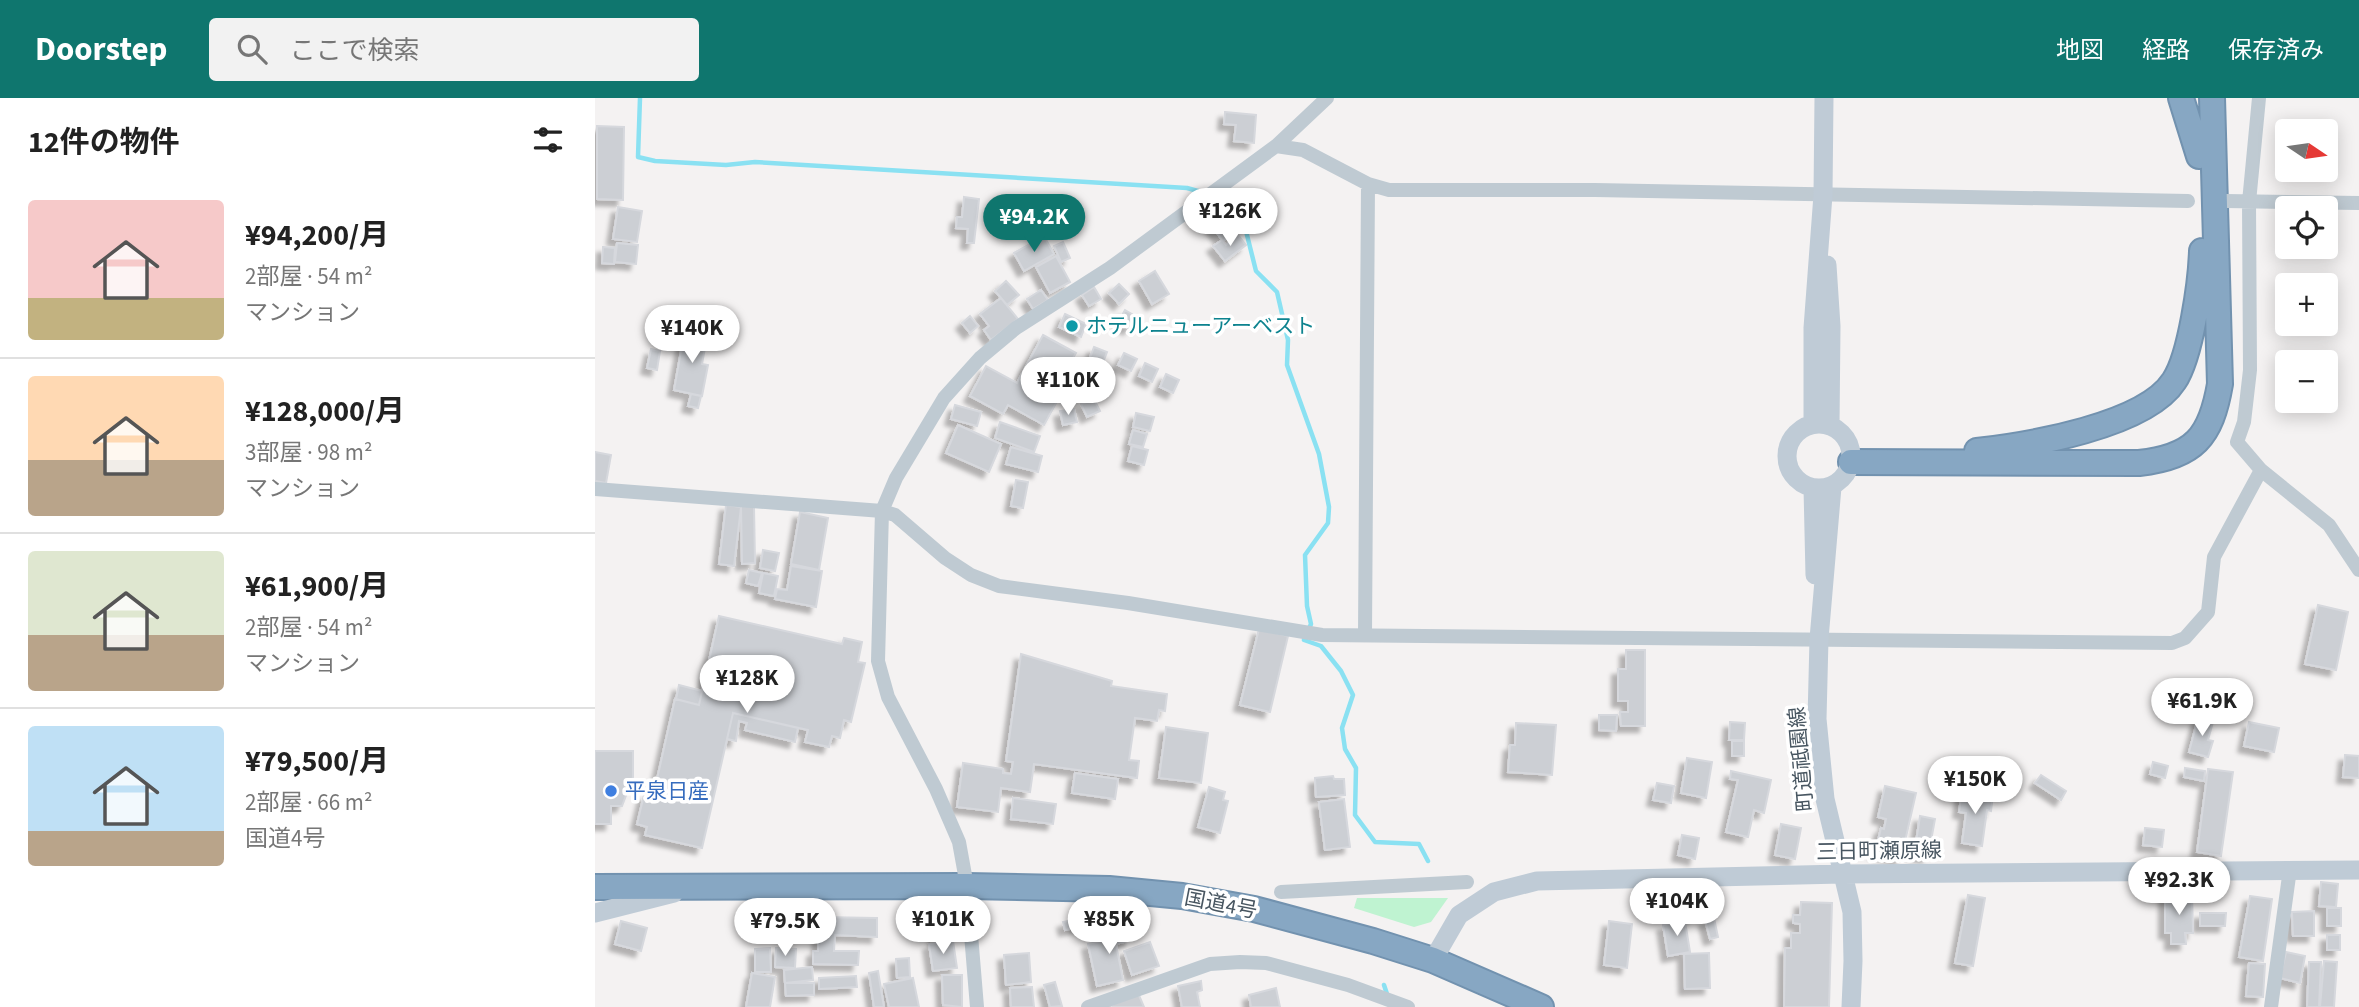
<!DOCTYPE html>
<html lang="ja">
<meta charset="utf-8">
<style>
:root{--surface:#fff;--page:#f2f2f2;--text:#222;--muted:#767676;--line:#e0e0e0;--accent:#0f766e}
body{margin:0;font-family:"Source Sans 3","Noto Sans JP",sans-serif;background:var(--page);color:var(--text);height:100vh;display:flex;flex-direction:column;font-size:26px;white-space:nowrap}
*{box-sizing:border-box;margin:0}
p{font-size:23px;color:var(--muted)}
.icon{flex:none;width:38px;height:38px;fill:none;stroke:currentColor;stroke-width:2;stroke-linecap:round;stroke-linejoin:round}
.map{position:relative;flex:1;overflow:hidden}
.side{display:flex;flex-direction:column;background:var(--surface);width:595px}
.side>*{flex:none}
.needle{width:46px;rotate:103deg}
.buttons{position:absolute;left:1680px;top:21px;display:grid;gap:14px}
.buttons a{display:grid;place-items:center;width:63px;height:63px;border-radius:7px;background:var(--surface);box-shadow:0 4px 18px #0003;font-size:35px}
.price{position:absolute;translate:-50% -60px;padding:0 16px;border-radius:24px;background:#fff;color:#222;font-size:23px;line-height:46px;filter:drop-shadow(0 2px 4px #0008)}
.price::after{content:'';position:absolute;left:50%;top:42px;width:21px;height:16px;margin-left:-10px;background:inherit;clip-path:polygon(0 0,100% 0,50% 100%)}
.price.current{background:var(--accent);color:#fff}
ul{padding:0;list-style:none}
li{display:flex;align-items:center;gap:21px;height:175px;padding:0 28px}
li+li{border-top:2px solid var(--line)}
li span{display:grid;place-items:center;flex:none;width:196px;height:140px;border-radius:7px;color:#555}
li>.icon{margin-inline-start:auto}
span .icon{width:84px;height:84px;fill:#fffc;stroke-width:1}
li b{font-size:30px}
h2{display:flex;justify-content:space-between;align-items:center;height:84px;padding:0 28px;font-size:30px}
header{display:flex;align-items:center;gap:42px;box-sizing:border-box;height:98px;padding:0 35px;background:var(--accent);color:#fff}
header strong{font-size:33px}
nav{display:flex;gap:38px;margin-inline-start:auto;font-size:24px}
.search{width:490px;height:63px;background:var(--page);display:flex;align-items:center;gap:18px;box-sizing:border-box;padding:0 24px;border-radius:7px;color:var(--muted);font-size:26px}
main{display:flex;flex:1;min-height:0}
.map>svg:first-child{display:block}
</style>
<header>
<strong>Doorstep</strong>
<div class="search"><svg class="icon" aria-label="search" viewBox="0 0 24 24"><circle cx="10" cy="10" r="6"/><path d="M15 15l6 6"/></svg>ここで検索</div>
<nav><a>地図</a><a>経路</a><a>保存済み</a></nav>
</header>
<main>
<section class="side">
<h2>12件の物件<svg class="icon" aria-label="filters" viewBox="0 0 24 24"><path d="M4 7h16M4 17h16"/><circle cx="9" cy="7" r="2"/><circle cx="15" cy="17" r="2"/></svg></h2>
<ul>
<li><span style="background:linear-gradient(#f6c9c9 70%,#c2b280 0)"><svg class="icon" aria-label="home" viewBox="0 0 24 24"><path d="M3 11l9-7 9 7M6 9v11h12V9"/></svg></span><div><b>¥94,200/月</b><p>2部屋 · 54 m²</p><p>マンション</p></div></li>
<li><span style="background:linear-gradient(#ffd9b3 60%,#b9a48a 0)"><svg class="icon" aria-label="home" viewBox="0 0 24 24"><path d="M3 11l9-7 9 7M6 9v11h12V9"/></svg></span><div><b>¥128,000/月</b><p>3部屋 · 98 m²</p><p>マンション</p></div></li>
<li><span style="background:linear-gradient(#dfe7d0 60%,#b9a48a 0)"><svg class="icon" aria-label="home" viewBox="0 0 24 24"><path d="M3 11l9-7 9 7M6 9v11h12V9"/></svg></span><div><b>¥61,900/月</b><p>2部屋 · 54 m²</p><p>マンション</p></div></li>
<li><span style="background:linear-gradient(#bfe0f5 75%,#b9a48a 0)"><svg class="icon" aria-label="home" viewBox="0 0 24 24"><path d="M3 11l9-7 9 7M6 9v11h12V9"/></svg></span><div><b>¥79,500/月</b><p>2部屋 · 66 m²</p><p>国道4号</p></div></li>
</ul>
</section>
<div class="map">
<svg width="1764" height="909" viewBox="0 0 1764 909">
<defs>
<filter id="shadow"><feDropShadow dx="-6" dy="6" stdDeviation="2" flood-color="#0004"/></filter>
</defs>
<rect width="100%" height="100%" fill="#f4f2f2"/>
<path fill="#bff3d1" d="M762,800H853L836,824L819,829L759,810Z"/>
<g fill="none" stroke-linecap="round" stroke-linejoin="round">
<path stroke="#8ae1f2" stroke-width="4.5" d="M45,0L43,59L60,63L131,67L160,64L592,90L610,95
M622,103L643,116L650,129L661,173L682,194L693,242L692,267L724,356L734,409L733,425L710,457L712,508L716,526L709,542L726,548L746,573L758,597L747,630L750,651L761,670L760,717L780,744L824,746L833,763
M789,887L793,899"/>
</g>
<path fill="#cccfd4" stroke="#d6d8dd" stroke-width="2" filter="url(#shadow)" d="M630,14L661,17L659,45L639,43L641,27L629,26Z
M2,28L29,29L28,102L2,101Z
M369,99L384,101L379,145H372L373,131L361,130L362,119H367Z
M625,107L637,123L644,119L649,128L628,143L609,119Z
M23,109L47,113L42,144L18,141Z
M643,137L651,147L630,163L618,148L627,142L631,147Z
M449,138L459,156L429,173L419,155Z
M468,144L475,160L466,164L459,148Z
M22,145L43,147L41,166L20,164Z
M8,149L20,150L19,166L7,165Z
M461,158L475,184L455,195L441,169Z
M560,173L574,196L557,206L544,183Z
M411,183L424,197L412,207L400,193Z
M524,186L534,196L524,206L514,195Z
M499,189L506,201L494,208L487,197Z
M446,192L453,202L438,211L432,201Z
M406,200L423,221L396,242L389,232L394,228L385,216Z
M530,212L542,219L534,231L523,224Z
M470,216L491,226L486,239L464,229Z
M375,218L383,228L375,235L367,225Z
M90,231L108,234L105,249L110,250L107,266L113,267L107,298L79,292Z
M448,237L481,255L477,262L494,272L481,295L470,289L449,327L413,307L408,316L375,298L391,268L422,285Z
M499,249L512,254L507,267L494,262Z
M56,251L65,253L62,272L52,270Z
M529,255L542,261L536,273L523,267Z
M550,265L563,271L557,284L544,278Z
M495,273L507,278L502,291L490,286Z
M571,276L584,282L578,295L565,289Z
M96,296L106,298L103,310L93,308Z
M499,301L505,313L492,319L486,306Z
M360,307L386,314L382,328L356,321Z
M479,311L482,324L468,327L465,313Z
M541,315L559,319L555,333L538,329Z
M405,324L445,338L439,354L400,340Z
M363,327L406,346L394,374L351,355Z
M538,332L552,336L548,349L534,346Z
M537,348L553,352L549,367L533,363Z
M416,349L447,358L443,374L411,366Z
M0,354L16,357L11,385L0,383Z
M421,382L433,384L428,410L416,408Z
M131,407L146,409L139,468L124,466Z
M146,408H159L160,465L147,466Z
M205,414L233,420L224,472L196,466Z
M168,452L184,455L180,473L165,470Z
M196,468L227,473L221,509L180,501L182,491L192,492Z
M154,472L167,475L163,488L151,485Z
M168,475L183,478L179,498L164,495Z
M1723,507L1753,514L1741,572L1710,566Z
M124,518L247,546L249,540L267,544L263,564L270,565L256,624L249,622L245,640L237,638L234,649L210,644L213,632L138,615L107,750L50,737L52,729L42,726L49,697L58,699L80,601L104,607Z
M664,531L693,538L675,614L645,607Z
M1031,552H1050V628H1026L1025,614H1033V603H1023V571H1031Z
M426,556L517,583L516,588L572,596L570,613L564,612L562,623L540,620L534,662L544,663L542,680L439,666L435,694L406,690L403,714L362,709L368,665L408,671V675L416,676L418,664L411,663Z
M84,587L107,593L104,607L81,601Z
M138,615L203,630L200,644L150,632L152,625L144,623L141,643L132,641Z
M1004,617H1022L1021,633L1004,632Z
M1603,620L1618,624L1613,642L1618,643L1613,659L1594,654Z
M1135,624L1150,625L1149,642H1134Z
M1654,624L1684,630L1679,654L1649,648Z
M921,625L961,627L957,677L913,674L915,647H920Z
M571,629L613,635L606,685L564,680Z
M1137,643H1149V658H1137Z
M0,653H38V679L27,708H16V726H0Z
M1750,657L1764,658V680L1748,679Z
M1092,660L1117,664L1111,700L1086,695Z
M1558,664L1573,668L1570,680L1555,676Z
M1590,670L1610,673L1609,683L1589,679Z
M1613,671L1638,674L1626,758L1602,754Z
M1136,673L1176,682L1169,715L1159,712L1153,739L1131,734L1143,682L1135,681Z
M480,675L523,681L520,701L477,695Z
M1446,677L1471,693L1466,702L1440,685Z
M738,678L739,681H749L750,697L721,699L720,680Z
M1062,685L1079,688L1076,705L1058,702Z
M1290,688L1321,695L1306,761L1280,755L1286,730L1289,731L1291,721L1283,719Z
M614,689L630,694L628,702L633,703L625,735L603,729Z
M1367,693L1398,697L1396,713L1392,712L1387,748L1367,745L1371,715L1364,714Z
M418,700L461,706L458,726L416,721Z
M749,701L755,749L730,752L724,704Z
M1325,718L1340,721L1333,759L1319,757Z
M1186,726L1206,730L1200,761L1180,757Z
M1550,730L1569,732L1567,749L1548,747Z
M1087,737L1104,740L1100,761L1083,757Z
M1726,784L1743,786L1741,809L1724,808Z
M1079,795H1097V820H1079Z
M1597,795L1598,835H1590L1591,846H1576V835H1570V796Z
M1373,797L1390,800L1378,868L1360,865Z
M1655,798L1677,801L1668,863L1644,859Z
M1206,804L1237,805L1234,909H1189L1190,850H1196V835H1205V826L1198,825V817H1205Z
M357,809L360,842L340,844L337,811Z
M1732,810H1746V828H1732Z
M1719,813V838H1698L1697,814Z
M1605,815H1631L1630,828H1605Z
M224,819L282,820V839L240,837L239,853H264L263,867L218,866V853H223Z
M488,820L489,828L470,832L468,824Z
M1119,820L1123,839L1115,841L1110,822Z
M26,823L52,830L46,853L20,846Z
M1014,823L1037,826L1032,870L1009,867Z
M1090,823L1095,854L1073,858L1068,827Z
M532,826L536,842L521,846L528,882L502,888L493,846L515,841L513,830Z
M1732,837H1745V852H1732Z
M358,843L362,870L338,873L334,846Z
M555,844L564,868L537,877L529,853Z
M175,850L176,874H160V851Z
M181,850L201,851L200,870L180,869Z
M1691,854L1710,858L1705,885L1685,880Z
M434,855L436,884L411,887L409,857Z
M1114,855L1115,890L1090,891L1089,856Z
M314,860L315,879L302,880L301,861Z
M1729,863L1742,864L1739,909H1725Z
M1714,864H1726L1724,909H1712Z
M1654,865L1670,866L1668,899L1651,898Z
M217,869L218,882L190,885L189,872Z
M283,873L289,909H279L274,875Z
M157,875L180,879L175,909H151Z
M347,877H367V909L348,907Z
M261,878L262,889L224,891V880Z
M318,880L324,909H294L289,886Z
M606,883L607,892L602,894L605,909H587L583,888Z
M460,884L467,908L455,909L449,887Z
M190,885H219V897L191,898Z
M437,889L439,909H416L415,890Z
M681,890L685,909H656L654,897Z
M543,895L549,909H518L517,906Z"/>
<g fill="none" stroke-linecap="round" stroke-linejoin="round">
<g stroke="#7292af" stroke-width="28">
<path id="highway" d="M1586,0L1604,58
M1382,353C1434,347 1550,328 1579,283C1596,258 1606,183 1607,153
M1256,364L1544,365C1599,359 1616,339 1625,286L1617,0
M0,789L372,788L514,791L587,798L659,811L778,843L838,862L946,909"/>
</g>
<path stroke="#bfcad2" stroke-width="14" d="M1664,0L1654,104L1655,272L1649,324L1642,344L1666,372L1734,427L1764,472
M681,48L708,52L773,86L794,92H1000L1593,103
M1631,103L1764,105
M0,391L287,413L300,417L350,460L376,477L404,488L533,505L727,537L1577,545L1590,540L1613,514L1619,459L1666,372
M770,536C770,386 773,236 773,86
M686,794L872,784
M382,909L372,788L364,744L341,691L293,599L283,563L287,413L301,380L349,300L385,260L421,230L515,170L681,48L732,0
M493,909L615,866L645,864L671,865L753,887L813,909
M1676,909L1695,771"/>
<path stroke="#bfcbd6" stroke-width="19" d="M1232,167L1236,228L1235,328
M1192 358a32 32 0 1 1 64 0a32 32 0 1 1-64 0Z
M1218,326V230L1228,97L1229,0
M1237,389L1224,541L1222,621L1230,701L1257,814L1258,863L1256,909
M1218,390L1220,477
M0,815L79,795
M838,862L864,817L899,794L942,783L1247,776L1764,772"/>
<use href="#highway" stroke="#87a7c3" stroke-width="24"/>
</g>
<circle fill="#0f9aa8" stroke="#fff" stroke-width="2.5" cx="477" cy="228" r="7"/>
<circle fill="#3f7fe0" stroke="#fff" stroke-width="2.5" cx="16" cy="693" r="7"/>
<g text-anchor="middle" stroke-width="7" stroke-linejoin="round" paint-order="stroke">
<g font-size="21" fill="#0d838f" stroke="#fff" text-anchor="start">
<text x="491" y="235">ホテルニューアーベスト</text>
</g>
<g font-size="21" fill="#485661" stroke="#fff">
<text transform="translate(1206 661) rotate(-95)" y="7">町道祗園線</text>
<text transform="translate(1284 753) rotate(-1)" y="7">三日町瀬原線</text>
<text transform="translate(626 806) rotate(11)" y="7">国道4号</text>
</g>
<g font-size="21" fill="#366cbe" stroke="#fff" text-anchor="start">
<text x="30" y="700">平泉日産</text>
</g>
</g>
</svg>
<div class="buttons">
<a><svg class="needle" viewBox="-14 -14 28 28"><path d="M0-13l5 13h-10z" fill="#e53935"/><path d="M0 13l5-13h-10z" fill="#767676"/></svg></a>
<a><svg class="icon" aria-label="locate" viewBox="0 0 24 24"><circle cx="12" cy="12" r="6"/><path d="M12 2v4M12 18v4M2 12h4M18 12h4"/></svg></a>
<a>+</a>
<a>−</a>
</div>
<b class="price" style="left:635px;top:150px">¥126K</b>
<b class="price current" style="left:439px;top:156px">¥94.2K</b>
<b class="price" style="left:97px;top:267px">¥140K</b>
<b class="price" style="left:473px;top:319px">¥110K</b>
<b class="price" style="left:152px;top:617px">¥128K</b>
<b class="price" style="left:1607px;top:640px">¥61.9K</b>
<b class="price" style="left:1380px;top:718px">¥150K</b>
<b class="price" style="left:1584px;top:819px">¥92.3K</b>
<b class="price" style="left:1082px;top:840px">¥104K</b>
<b class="price" style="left:348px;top:858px">¥101K</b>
<b class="price" style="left:514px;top:858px">¥85K</b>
<b class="price" style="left:190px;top:860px">¥79.5K</b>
</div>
</main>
